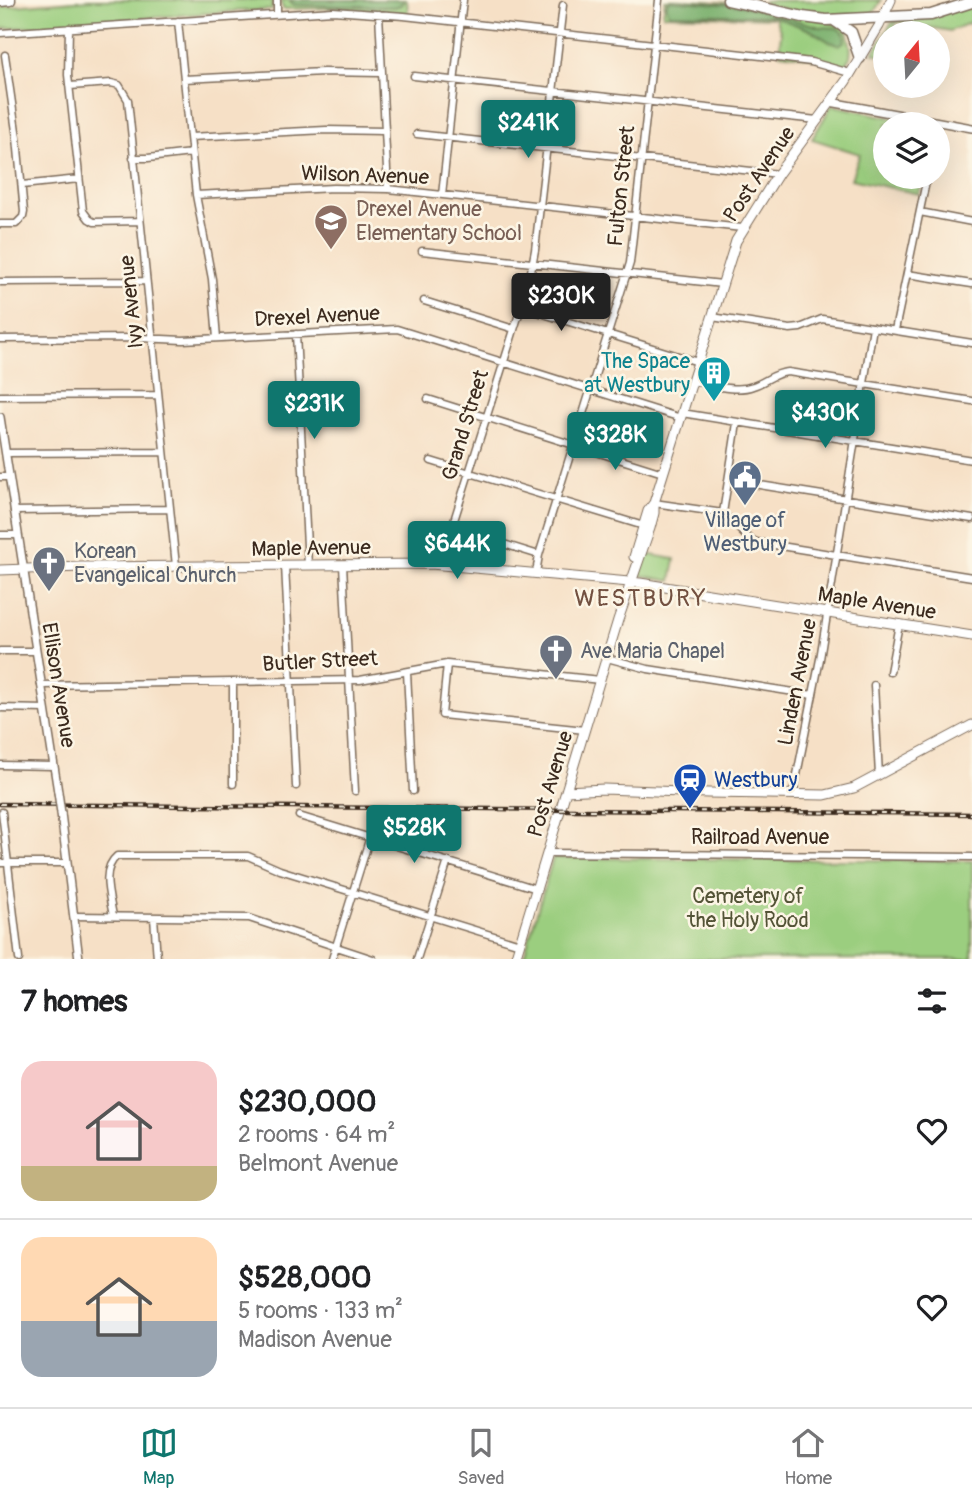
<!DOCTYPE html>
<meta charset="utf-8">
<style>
:root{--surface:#fff;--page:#f6f6f6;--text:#202124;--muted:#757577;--line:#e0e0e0;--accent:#0f766e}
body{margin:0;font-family:Pangolin,sans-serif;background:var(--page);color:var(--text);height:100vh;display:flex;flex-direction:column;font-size:26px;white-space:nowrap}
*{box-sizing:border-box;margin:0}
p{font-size:23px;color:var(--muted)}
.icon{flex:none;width:38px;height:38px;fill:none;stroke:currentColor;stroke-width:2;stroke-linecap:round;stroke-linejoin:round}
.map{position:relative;height:959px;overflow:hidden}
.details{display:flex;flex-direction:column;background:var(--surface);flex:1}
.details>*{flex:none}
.needle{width:46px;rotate:18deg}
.tools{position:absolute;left:873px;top:21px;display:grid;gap:14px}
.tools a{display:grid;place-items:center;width:77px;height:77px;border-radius:50%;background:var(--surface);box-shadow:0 7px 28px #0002;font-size:35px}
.price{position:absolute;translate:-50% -60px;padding:0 16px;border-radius:7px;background:var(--accent);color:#fff;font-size:23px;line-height:46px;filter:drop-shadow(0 2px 4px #0008)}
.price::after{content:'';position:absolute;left:50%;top:42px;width:21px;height:16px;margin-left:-10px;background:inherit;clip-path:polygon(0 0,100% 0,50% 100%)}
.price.selected{background:#222;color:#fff}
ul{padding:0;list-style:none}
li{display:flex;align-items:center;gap:21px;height:175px;padding:0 21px}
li+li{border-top:2px solid var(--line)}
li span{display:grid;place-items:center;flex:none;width:196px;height:140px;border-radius:21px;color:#555}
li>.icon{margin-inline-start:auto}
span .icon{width:84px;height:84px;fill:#fffc;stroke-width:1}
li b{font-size:30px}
h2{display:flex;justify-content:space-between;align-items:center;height:84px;padding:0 21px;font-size:30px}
.tab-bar{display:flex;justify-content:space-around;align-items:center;height:98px;border-top:2px solid var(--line);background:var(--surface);font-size:19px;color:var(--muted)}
.tab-bar a{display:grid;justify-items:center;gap:4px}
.tab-bar .selected{color:var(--accent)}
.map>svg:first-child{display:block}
</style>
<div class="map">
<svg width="972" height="959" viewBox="0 0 972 959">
<rect width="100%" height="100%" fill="#fcf5e5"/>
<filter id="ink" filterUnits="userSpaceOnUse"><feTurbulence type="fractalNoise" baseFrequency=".0143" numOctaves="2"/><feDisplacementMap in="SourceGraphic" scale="14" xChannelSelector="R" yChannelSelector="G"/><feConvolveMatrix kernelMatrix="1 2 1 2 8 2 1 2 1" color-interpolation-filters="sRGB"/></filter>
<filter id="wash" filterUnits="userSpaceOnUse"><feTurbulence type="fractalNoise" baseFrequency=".00686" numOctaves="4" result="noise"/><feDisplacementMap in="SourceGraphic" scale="28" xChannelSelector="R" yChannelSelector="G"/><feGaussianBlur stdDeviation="1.57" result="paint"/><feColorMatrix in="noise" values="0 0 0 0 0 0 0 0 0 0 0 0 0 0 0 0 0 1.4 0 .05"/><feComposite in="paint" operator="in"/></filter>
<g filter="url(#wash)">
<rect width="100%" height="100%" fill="#f6e0c6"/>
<path fill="#9bce7f" stroke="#6b7c4e" stroke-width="2" d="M89,0H273L272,10L236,11L0,29V7Z
M281,0H407L408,13L338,8L283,9Z
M665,0C721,0 794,8 846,28C850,42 855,56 844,67L808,57L779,53L781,33L775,18L663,15Z
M881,0L873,14L820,16L764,4V1Z
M972,5V22L950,31L899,22L895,24L896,33H886L885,56L873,53L891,24L894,21Z
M832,105L920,124H886V177H923L919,194L851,179L860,154L812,139Z
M645,554L675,559L671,581L639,575Z
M553,858L972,861V959H523Z"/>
<path fill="#7cb16e" stroke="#5c6e46" stroke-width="2" d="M289,0H404L401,5L395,7L294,5Z
M670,0L743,6L820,27L837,28L844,33L845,41L839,45L830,42L810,30L773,16L669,14L666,5Z"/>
</g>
<g filter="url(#ink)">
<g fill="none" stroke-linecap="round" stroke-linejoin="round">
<g stroke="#7c6a59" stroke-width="9">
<path id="minor" d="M277,0V13
M379,14L388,189
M178,21L196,195L212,279L217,338
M69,28L68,75L83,211L89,219L94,222L140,221
M0,33L333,11L404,16L778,58L811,62L850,73
M414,76L817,120
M184,79L323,72L381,73
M70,86L111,83L119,85L128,100L176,566
M417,134L778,174
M190,137L326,130L384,131
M133,158H148L191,153
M22,185L79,179
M196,195L333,188L388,189L742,228
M442,195L463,0
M920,212L972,222
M0,224H16L23,217L24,212L17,138L5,55
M422,251L722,284
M907,274L972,284
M0,282L146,281
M424,301L514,329
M521,307L698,362
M712,317L790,329L800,328L822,319L972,343
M895,330L927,177
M296,334L308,565
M0,339L141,338L183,340L397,329L681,418
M692,381C710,384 735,393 753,386C766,382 773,373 788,372L972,401
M0,396L158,395
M428,399L663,473
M682,413L972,460
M6,453L164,452
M431,461L647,527
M0,477H9
M728,480L972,519
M654,503L723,513L747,537L756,542L972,577
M14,511L170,509
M723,513L737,423
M452,528L539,555
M0,535H18
M285,565L296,786
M343,565L355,791
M440,565L529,282L535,250L563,5
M536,573L539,555L630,263L659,0
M0,651H36
M607,658L648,669L813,695
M447,664L442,715L585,730
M407,672L413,791
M890,672L899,624
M41,685L360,680L447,664L600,680
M874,685L879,775
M0,708L45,709
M0,765L54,766
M233,784V683
M793,795L820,659L873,327
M2,812L19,959
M299,816L537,889
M547,853L972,857
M0,863H67
M74,916L249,918L373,959
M113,916C110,897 100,870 117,856H248L280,870L520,944
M154,917L157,959
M332,959L370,837
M417,959L448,861"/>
</g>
<g stroke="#7c6a59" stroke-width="10">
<path id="tertiary" d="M830,102L972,128
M0,417L58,792
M61,813L79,959"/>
</g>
<g stroke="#7c6a59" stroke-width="11">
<path id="secondary" d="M634,557L648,511L654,503
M0,570L81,567L431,564L640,583L972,636
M566,791L604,789L708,793L825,795L854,788L972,725
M515,959L618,620L650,528L654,513V503L736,241L778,174L846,81L879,26L891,0"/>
</g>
<g stroke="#7c6a59" stroke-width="13">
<path id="motorway" d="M728,0L803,17L826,20L931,15L972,2
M0,1L10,0
M835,21L851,32L860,58"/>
</g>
<use href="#minor" stroke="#fff" stroke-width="6"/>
<use href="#tertiary" stroke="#fff" stroke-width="7"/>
<use href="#secondary" stroke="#fff" stroke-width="9"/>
<use href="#motorway" stroke="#fff" stroke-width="10"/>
<g stroke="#3b2a1e" stroke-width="4.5">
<path id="rail" d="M0,804L972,814"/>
</g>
<use href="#rail" stroke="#fcf5e5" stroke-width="2" stroke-dasharray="5" stroke-linecap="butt"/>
<g stroke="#7c6a59" stroke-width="10" stroke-linecap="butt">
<path id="tertiary-bridge" d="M58,792L61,813"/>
</g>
<use href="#tertiary-bridge" stroke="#fff" stroke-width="7"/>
</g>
</g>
<defs>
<g id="school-pin" transform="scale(1.75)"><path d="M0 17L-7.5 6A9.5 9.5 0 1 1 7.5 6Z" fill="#8d6e63" stroke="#fcf5e5"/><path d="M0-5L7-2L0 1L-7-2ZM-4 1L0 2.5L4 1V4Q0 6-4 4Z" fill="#fff"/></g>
<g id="building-pin" transform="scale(1.75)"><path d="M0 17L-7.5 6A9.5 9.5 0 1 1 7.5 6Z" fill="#0f9aa8" stroke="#fcf5e5"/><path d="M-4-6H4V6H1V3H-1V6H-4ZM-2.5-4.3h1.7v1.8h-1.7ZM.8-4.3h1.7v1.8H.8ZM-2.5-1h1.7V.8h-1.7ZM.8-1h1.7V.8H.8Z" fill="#fff"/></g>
<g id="civic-pin" transform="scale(1.75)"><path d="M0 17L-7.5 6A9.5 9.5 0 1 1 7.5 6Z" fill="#5c6f8a" stroke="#fcf5e5"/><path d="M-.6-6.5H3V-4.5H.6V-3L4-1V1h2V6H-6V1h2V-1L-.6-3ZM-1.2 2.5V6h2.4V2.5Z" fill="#fff"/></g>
<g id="church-pin" transform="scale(1.75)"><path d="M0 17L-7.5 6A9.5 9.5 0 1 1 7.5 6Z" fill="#6b7280" stroke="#fcf5e5"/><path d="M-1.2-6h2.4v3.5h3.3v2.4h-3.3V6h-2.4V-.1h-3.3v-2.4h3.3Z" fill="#fff"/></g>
<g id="station-pin" transform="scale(1.75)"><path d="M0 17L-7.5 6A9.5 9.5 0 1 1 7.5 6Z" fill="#1a4fb4" stroke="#fcf5e5"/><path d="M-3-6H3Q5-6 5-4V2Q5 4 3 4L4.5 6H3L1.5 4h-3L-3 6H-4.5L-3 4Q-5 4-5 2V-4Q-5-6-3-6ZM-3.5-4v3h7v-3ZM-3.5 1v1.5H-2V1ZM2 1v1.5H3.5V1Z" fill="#fff"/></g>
</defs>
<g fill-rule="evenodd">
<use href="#school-pin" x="331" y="221"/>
<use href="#building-pin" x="714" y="373"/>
<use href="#civic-pin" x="745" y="477"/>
<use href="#church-pin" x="49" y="563"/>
<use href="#church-pin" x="556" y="651"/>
<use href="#station-pin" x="690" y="780"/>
</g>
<g text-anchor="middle" stroke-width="5" stroke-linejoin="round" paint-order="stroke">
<g font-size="21" fill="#3b2a1e" stroke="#fcf5e5">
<text transform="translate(759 174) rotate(-56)" y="7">Post Avenue</text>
<text transform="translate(365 175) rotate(2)" y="7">Wilson Avenue</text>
<text transform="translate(621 186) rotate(-84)" y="7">Fulton Street</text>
<text transform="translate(131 302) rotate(-96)" y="7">Ivy Avenue</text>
<text transform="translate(317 316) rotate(-3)" y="7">Drexel Avenue</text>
<text transform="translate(465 425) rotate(-73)" y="7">Grand Street</text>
<text transform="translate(311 548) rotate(-1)" y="7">Maple Avenue</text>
<text transform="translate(877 603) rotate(9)" y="7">Maple Avenue</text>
<text transform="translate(320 661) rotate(-3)" y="7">Butler Street</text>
<text transform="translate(797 682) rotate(-79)" y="7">Linden Avenue</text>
<text transform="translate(59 685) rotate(81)" y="7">Ellison Avenue</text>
<text transform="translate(550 784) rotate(-73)" y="7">Post Avenue</text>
<text x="760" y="844">Railroad Avenue</text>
</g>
<g font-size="21" fill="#785e54" stroke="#fcf5e5" text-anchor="start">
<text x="356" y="216">Drexel Avenue<tspan x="356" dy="24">Elementary School</tspan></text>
</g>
<g font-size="21" fill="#0d838f" stroke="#fcf5e5" text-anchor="end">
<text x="690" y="368">The Space<tspan x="690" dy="24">at Westbury</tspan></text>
</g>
<g font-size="21" fill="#4e5e75" stroke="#fcf5e5">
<text x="745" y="527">Village of<tspan x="745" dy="24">Westbury</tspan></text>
</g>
<g font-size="21" fill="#5b616d" stroke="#fcf5e5" text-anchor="start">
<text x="74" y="558">Korean<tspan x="74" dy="24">Evangelical Church</tspan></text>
<text x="580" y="658">Ave Maria Chapel</text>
</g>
<g font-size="21" fill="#164399" stroke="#fcf5e5" text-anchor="start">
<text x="714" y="787">Westbury</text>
</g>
<g font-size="21" fill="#535336" stroke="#fcf5e5">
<text x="748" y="903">Cemetery of<tspan x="748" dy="24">the Holy Rood</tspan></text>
</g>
<g font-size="24" letter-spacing="2" fill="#725040" stroke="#fcf5e5">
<text x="641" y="606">WESTBURY</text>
</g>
</g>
</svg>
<div class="tools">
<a><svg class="needle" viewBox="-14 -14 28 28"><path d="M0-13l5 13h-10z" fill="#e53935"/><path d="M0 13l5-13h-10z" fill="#757577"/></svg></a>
<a><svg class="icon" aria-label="layers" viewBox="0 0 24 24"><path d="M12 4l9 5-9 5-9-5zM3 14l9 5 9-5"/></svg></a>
</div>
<b class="price" style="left:528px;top:160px">$241K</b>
<b class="price selected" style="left:561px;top:333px">$230K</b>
<b class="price" style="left:314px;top:441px">$231K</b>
<b class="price" style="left:825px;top:450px">$430K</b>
<b class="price" style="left:615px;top:472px">$328K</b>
<b class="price" style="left:457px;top:581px">$644K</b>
<b class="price" style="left:414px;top:865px">$528K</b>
</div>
<section class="details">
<h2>7 homes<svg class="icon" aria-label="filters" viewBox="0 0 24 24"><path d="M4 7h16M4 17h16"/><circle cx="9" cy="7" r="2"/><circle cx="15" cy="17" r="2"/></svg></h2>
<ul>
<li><span style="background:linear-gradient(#f6c9c9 75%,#c2b280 0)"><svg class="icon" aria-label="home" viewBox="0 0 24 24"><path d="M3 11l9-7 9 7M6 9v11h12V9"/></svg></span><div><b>$230,000</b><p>2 rooms · 64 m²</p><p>Belmont Avenue</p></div><svg class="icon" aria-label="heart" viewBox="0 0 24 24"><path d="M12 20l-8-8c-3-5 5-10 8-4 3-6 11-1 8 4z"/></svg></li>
<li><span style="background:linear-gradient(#ffd9b3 60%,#9aa5b1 0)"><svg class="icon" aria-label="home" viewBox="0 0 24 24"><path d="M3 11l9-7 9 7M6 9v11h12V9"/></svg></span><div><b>$528,000</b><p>5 rooms · 133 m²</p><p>Madison Avenue</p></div><svg class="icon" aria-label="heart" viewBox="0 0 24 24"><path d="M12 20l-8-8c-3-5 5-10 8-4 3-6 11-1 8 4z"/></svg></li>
</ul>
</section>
<nav class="tab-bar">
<a class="selected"><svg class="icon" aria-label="map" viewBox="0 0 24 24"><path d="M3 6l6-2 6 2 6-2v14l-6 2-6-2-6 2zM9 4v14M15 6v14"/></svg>Map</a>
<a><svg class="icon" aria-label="saved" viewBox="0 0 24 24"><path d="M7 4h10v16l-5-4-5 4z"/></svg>Saved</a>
<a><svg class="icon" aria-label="home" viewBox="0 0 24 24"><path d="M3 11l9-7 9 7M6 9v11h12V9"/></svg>Home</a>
</nav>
